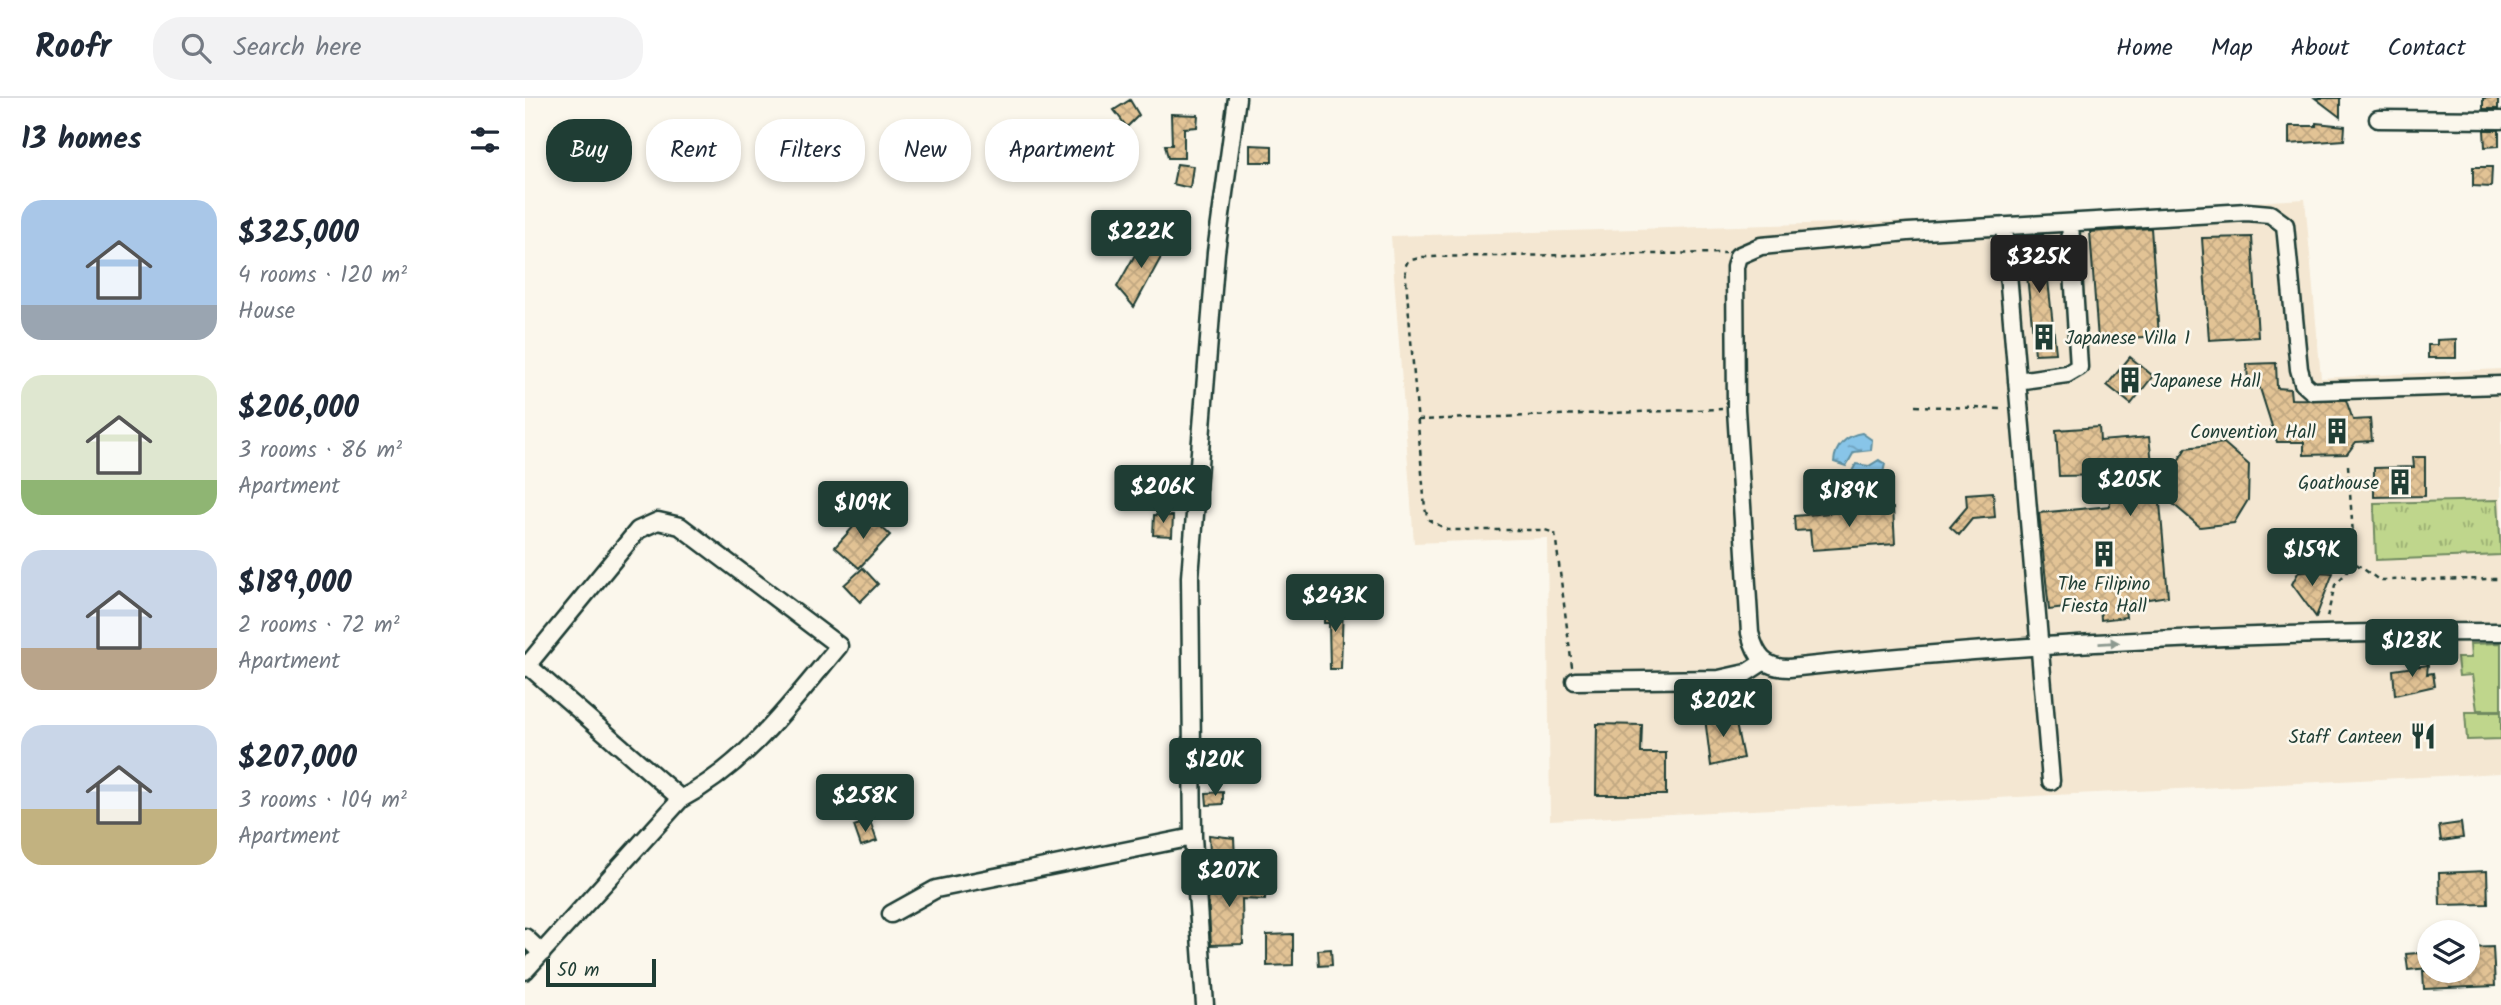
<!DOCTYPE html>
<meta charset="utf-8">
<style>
:root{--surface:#fff;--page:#f2f2f3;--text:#1f2937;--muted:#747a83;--line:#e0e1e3;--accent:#1f3d34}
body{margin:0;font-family:Kalam,sans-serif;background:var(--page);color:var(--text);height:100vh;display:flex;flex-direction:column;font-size:26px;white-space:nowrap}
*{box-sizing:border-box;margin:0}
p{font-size:23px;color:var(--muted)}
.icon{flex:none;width:38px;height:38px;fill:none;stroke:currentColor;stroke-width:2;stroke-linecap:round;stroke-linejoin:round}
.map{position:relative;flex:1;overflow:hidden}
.side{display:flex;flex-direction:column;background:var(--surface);width:525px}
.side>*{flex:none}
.banner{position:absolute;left:21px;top:21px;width:665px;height:63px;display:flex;gap:14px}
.tools{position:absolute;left:1892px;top:822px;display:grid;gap:14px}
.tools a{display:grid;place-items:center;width:63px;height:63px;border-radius:50%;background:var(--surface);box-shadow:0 4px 10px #0003;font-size:35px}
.scale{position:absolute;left:21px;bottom:18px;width:110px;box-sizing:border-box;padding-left:7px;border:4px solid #1f3d34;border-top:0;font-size:19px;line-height:24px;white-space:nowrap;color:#1f3d34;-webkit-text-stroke:5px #fbf7ec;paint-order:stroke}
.price{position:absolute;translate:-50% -60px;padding:0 16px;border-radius:7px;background:var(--accent);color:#fff;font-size:23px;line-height:46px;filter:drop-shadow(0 2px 4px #0008)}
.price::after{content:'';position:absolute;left:50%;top:42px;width:21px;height:16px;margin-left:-10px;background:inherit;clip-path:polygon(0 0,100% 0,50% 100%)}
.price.active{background:#222;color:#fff}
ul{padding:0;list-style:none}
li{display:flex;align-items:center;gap:21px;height:175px;padding:0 21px}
li span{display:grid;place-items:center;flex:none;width:196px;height:140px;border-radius:21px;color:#555}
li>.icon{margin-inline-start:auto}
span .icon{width:84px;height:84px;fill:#fffc;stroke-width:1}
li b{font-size:30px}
h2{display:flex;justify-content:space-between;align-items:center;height:84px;padding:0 21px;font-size:30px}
.tag{padding:0 24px;border-radius:28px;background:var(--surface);box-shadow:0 4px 10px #0003;font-size:24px;line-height:63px}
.tag.active{background:var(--accent);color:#fff}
header{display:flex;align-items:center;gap:42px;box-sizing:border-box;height:98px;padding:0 35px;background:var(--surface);border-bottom:2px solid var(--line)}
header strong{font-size:33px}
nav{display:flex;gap:38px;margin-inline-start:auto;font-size:24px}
.search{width:490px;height:63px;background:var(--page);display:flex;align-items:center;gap:18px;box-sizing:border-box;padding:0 24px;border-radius:28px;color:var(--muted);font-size:26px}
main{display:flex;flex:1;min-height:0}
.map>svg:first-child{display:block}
</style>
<header>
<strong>Roofr</strong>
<div class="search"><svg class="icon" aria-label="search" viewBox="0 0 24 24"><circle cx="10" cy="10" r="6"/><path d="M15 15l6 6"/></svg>Search here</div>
<nav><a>Home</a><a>Map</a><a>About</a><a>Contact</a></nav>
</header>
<main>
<section class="side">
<h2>13 homes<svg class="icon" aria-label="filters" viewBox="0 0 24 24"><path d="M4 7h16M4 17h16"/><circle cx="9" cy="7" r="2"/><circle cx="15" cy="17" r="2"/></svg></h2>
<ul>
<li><span style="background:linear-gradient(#a9c7e8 75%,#9aa5b1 0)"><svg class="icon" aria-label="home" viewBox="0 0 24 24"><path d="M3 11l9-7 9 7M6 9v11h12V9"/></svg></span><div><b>$325,000</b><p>4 rooms · 120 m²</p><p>House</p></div></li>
<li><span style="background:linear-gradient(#dfe7d0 75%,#8fb573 0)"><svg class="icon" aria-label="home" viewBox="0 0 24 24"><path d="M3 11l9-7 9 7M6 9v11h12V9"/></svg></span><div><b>$206,000</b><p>3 rooms · 86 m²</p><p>Apartment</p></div></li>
<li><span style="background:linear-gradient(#c9d6e8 70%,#b9a48a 0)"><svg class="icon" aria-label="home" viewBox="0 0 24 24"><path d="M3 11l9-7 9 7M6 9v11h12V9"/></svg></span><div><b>$189,000</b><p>2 rooms · 72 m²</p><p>Apartment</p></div></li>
<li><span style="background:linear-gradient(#c9d6e8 60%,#c2b280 0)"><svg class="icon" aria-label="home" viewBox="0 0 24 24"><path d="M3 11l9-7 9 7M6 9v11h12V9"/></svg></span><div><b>$207,000</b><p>3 rooms · 104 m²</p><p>Apartment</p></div></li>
</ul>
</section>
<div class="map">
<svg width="1976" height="907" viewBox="0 0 1976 907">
<defs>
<pattern id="park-tufts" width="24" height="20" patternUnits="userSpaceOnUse" patternTransform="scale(1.75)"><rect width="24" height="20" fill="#bfd68c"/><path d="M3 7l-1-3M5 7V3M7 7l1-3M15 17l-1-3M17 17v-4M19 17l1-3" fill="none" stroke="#9baf73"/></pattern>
<pattern id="water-ripples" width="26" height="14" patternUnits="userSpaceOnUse" patternTransform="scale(1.75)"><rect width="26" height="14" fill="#88c5e8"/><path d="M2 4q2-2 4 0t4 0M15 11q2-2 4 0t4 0" fill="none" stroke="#6fa1bd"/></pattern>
<pattern id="building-cross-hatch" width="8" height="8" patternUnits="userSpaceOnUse" patternTransform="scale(1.75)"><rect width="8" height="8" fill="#e2c395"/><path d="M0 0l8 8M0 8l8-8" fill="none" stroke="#c1a881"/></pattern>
</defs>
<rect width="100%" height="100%" fill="#fbf7ec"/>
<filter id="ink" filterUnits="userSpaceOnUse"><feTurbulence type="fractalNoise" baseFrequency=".0143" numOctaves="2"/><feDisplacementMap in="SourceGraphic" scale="14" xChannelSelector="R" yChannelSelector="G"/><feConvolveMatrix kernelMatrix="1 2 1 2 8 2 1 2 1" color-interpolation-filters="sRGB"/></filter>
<g filter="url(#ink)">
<path fill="#f4e7d2" d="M1780,101L1796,280L1976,271V675L1025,722L1022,440L889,445L866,138L1386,123Z"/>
<path fill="url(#park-tufts)" stroke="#6f8a60" stroke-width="2" d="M1973,402L1976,457L1851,462L1849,405Z"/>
<path fill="#bfd68c" stroke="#6f8a60" stroke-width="2" d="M1976,545V612H1952L1947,577L1934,578L1932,560H1946L1945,546Z
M1940,614H1976V641L1942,642Z"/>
<path fill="url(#water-ripples)" stroke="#5e8fa0" stroke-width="2" d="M1337,335L1347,342L1346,352L1329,354L1321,368L1309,364C1310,348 1322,337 1337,335Z
M1354,362L1360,366L1358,375L1349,384L1338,385L1326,375L1331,366L1344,368Z"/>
<path fill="url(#building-cross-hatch)" stroke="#1f3d34" stroke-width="2" d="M1790,0H1815V19Z
M1958,0H1973V11H1958Z
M605,2L614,17L602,29L589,12Z
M646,16L673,17L672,29L659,30V60H643L640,47H647Z
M1791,25L1820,28L1819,42L1764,46V28H1791Z
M1959,32H1974V48L1960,49Z
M725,47L747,48V64H725Z
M652,66L668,68L665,90L648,86Z
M1948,69H1967L1966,89L1948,88Z
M1626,130L1634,238L1573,242L1565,134Z
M621,137L640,152L609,209L592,189Z
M1518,137L1531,255L1510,256L1498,138Z
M1727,139L1733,239L1684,242L1677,140Z
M1931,241V260H1903V247H1912V242Z
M1605,259L1628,278L1606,306L1582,287Z
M1751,265L1752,290L1765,291L1766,301L1821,302L1828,322L1845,321L1847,343L1831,344L1822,356L1779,357V344H1752L1733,284H1723L1722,266Z
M1574,329L1575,343L1624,339L1631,399L1661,350L1699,345L1724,367L1723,402L1709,425L1675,429L1634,394L1643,498L1599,505L1601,519L1576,522L1575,506L1524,512L1514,415L1585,408L1583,377L1534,378L1531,332Z
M1888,359H1900V398L1849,399V370L1889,369Z
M1468,394L1470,419L1447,421L1434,437L1425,429L1442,409L1441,396Z
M1368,410L1370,446L1287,452L1285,432L1270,433L1269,418Z
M341,415L365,437L334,470L310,449Z
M629,417L648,418L647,438L628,437Z
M338,470L353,486L335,504L319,487Z
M1774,473L1808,475L1791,519L1767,486Z
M818,507L816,571H805L804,525H799V508Z
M1903,567L1902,576L1908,575L1910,588L1870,597L1868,572Z
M1209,616L1218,660L1186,668L1180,620Z
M1072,626L1117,627L1116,655H1141V697H1071Z
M698,694V706L682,707L681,695Z
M345,723L352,743L336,748L329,728Z
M1936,725L1938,740L1916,743L1914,728Z
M684,737L709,740L710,760H691V756L685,754Z
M1962,773L1963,806L1915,807L1914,775Z
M682,782H715V787H741L740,802L717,801L718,846L686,847Z
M768,836V867L742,868V837Z
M1968,849L1970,888L1899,891L1898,873H1942V850Z
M806,851L807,867L794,868L793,852Z
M1904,854V870L1883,872L1881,856Z"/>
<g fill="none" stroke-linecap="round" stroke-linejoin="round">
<g stroke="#1f3d34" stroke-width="21">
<path id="minor" d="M1853,21L1976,22
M1479,128L1526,683
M1492,283L1542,276L1554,269L1545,125
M1976,287L1787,293L1778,285L1774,271L1760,127L1745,116L1722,114L1383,134L1236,148L1213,158L1210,169L1211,311L1225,535C1231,558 1239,570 1264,570C1501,544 1738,534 1976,534
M0,565L156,701
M0,570L113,432L133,423L155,428L314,548C267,604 222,666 156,701L0,873
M1050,583L1194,581L1221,575L1238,564
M366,816L411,791L668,739
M0,839L17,855
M680,907L668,739L665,479L691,154L712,0"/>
</g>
<path stroke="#1f3d34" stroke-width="2.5" stroke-dasharray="5 5" stroke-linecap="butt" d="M1390,308L1478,311
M893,322L1197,311
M1823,367L1830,465L1854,482L1976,481
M1802,519L1810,487L1830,465
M1047,569L1030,435L1020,432H923L904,422L900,411L880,169L883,163L898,159L1200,155"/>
<use href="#minor" stroke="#fbf7ec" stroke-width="16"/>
</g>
<defs><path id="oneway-solid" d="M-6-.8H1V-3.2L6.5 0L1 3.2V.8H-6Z" transform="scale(1.75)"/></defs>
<use fill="#8d9a90" href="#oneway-solid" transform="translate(1584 545) rotate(-3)"/>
</g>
<defs>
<g id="building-bare" transform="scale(2.1)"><path d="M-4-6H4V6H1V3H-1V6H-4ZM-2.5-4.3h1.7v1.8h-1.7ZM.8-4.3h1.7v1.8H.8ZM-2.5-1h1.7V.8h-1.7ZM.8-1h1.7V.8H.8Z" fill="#1f3d34" stroke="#fbf7ec" stroke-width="2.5" paint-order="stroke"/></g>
<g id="restaurant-bare" transform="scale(2.1)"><path d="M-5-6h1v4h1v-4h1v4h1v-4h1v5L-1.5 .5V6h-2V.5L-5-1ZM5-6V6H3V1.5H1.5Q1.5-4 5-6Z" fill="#1f3d34" stroke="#fbf7ec" stroke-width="2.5" paint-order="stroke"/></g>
</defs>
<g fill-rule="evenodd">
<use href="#building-bare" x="1519" y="239"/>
<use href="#building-bare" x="1605" y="282"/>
<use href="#building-bare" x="1812" y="333"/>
<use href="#building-bare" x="1875" y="384"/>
<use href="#building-bare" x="1579" y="456"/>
<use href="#restaurant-bare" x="1898" y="638"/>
</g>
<g text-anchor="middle" stroke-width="5" stroke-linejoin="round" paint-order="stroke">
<g font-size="19" fill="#1f3d34" stroke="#fbf7ec" text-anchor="end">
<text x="1540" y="246" text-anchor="start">Japanese Villa 1</text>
<text x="1626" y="289" text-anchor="start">Japanese Hall</text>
<text x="1791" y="340">Convention Hall</text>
<text x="1854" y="391">Goathouse</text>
<text x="1579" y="492" text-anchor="middle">The Filipino<tspan x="1579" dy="22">Fiesta Hall</tspan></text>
<text x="1877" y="645">Staff Canteen</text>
</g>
</g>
</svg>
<div class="tools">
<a><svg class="icon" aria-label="layers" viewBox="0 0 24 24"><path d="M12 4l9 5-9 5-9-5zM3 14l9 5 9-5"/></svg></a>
</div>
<div class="scale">50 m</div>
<b class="price" style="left:616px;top:172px">$222K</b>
<b class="price active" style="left:1514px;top:197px">$325K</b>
<b class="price" style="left:1605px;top:420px">$205K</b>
<b class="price" style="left:638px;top:427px">$206K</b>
<b class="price" style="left:1324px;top:431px">$189K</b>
<b class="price" style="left:338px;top:443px">$109K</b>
<b class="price" style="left:1787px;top:490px">$159K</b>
<b class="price" style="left:810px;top:536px">$243K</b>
<b class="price" style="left:1887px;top:581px">$128K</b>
<b class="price" style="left:1198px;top:641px">$202K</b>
<b class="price" style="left:690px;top:700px">$120K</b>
<b class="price" style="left:340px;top:736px">$258K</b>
<b class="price" style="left:704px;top:811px">$207K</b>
<div class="banner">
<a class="tag active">Buy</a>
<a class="tag">Rent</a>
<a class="tag">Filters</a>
<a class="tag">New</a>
<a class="tag">Apartment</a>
</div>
</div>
</main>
